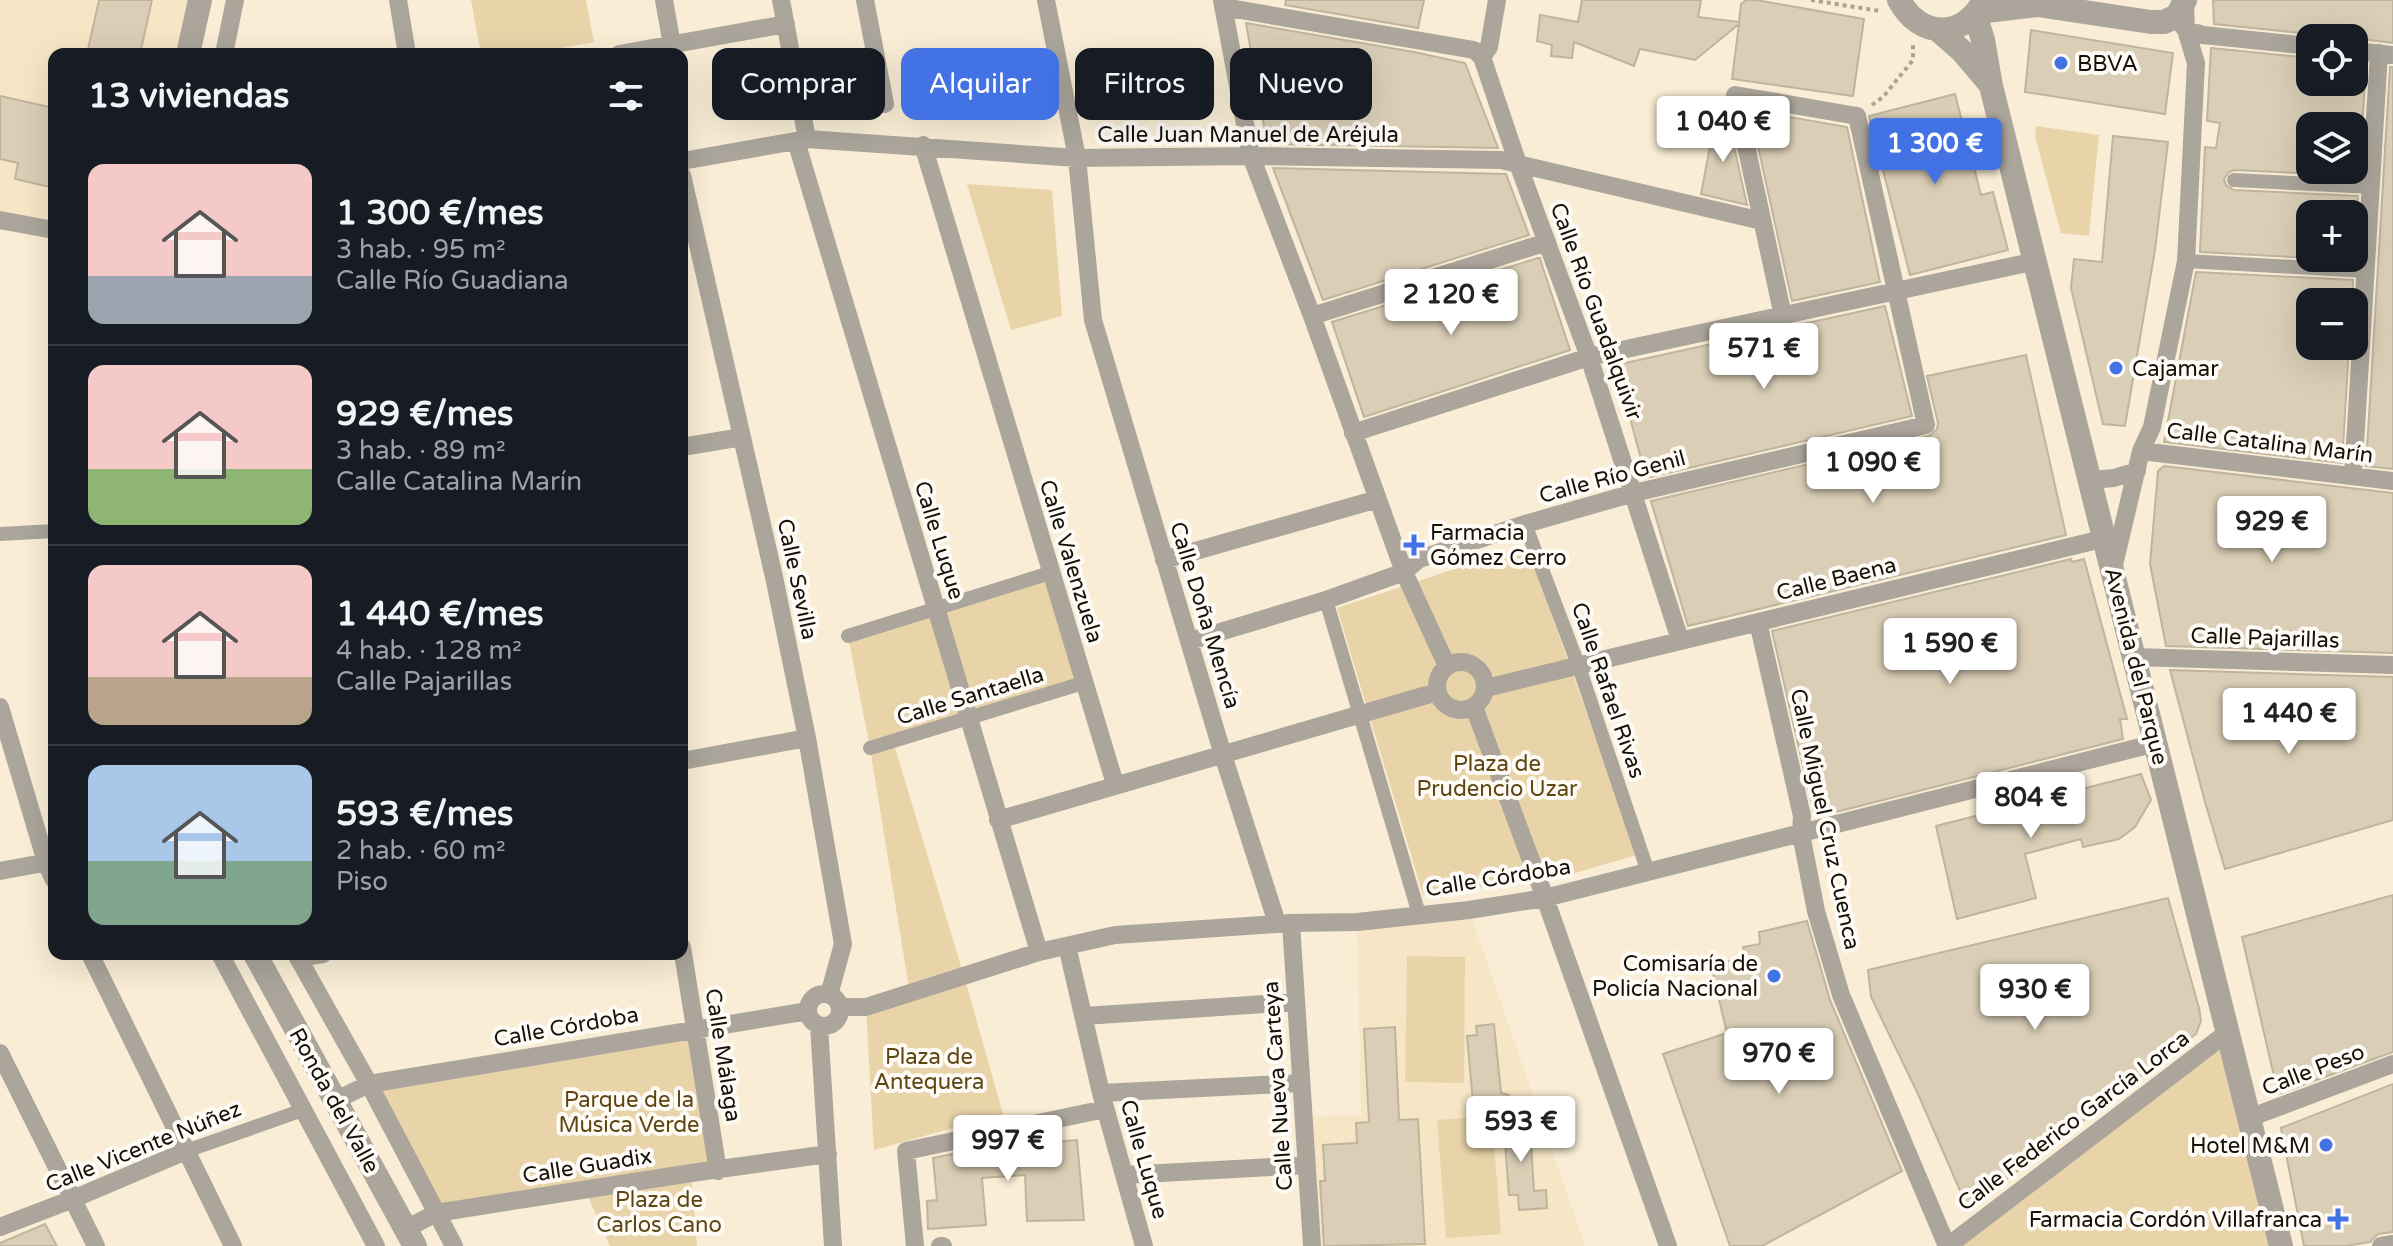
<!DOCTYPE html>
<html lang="es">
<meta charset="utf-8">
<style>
:root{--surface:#171b24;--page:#242831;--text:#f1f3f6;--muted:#9ea1a6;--line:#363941;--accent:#4272e3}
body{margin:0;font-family:"Varela Round",sans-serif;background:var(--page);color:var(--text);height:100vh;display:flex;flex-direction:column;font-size:30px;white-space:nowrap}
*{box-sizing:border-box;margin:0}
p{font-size:26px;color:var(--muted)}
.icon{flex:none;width:44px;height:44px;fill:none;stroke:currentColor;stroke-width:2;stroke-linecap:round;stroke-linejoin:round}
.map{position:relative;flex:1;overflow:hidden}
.sheet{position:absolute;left:48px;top:48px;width:640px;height:912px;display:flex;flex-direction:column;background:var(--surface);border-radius:16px;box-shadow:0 8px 32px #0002}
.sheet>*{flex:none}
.hud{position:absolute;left:712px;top:48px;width:760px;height:72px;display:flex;gap:16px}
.controls{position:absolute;left:2296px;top:24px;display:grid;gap:16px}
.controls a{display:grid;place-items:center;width:72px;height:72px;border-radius:16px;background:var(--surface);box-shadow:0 8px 32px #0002;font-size:40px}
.price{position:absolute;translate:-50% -68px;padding:0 18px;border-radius:8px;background:#fff;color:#222;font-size:26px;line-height:52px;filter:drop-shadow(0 2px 4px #0008)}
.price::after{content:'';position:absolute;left:50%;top:48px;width:24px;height:18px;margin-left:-12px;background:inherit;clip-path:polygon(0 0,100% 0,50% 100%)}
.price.on{background:var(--accent);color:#fff}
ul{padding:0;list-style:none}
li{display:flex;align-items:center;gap:24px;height:200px;padding:0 40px}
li+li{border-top:2px solid var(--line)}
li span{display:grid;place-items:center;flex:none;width:224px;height:160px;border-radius:16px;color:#555}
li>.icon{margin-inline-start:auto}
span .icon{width:96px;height:96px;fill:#fffc;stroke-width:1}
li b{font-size:34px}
h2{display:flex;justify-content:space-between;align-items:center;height:96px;padding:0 40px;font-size:34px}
.chip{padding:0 28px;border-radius:16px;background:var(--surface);box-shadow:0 8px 32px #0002;font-size:28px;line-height:72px}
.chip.on{background:var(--accent);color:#fff}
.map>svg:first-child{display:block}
</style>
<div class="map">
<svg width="2393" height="1246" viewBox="0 0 2393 1246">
<rect width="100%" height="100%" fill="#f9edd5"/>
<path fill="#f6e6c6" d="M0,0H205L194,54H54V230L0,220Z
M1469,910L1585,1246H1312L1304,1116L1361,1115L1357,922Z"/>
<path fill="#e9d4aa" d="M471,0H586L594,42L528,54H481Z
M2036,126L2099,135L2089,236L2061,233L2035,136Z
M967,184L1052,190L1062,316L1011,330Z
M1527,545L1637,855L1561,877L1423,895L1337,608Z
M1050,573L1083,683L893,741L964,976L1003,1114L874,1150L866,1007L910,994L870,748L848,636Z
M1407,956L1465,957L1464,1083L1405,1082Z
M695,1029L718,1171L691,1173L697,1246H610L585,1190L436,1213L369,1084Z
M2228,1032L2281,1246H1948Z
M1492,1116L1501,1234L1446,1238L1437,1120Z"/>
<path fill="#daceb6" stroke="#bfb49c" stroke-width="2" fill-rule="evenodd" d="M99,0H152L140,54H87Z
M1286,0H1424L1418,28L1285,5Z
M1582,0H1701L1698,17L1739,22L1741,4L1746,0H1756L1864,19L1853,96L1732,79L1739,24L1695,60L1640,49L1634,66L1574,42L1572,58L1551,56L1552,45L1537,41L1540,15L1578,22Z
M2213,0H2393V43L2354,38H2319L2311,34L2214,24Z
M1246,23L1414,52L1465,63L1498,148L1267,144Z
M2031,30L2173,53L2165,114L2025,92Z
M2211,48L2310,58V82H2354V63L2366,64L2359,176L2234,170L2229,172L2224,179L2226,185L2234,190L2358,196L2354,260L2312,258H2354V214H2310V258L2200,252L2205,147L2216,148L2220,123L2207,121ZM2310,126H2354V170H2310Z
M2390,67H2393V469L2366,466Z
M1955,94L1981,195L1993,192L2008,250L1910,275L1869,116Z
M0,96L54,108V188L15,179L18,163L0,159Z
M1718,104L1725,106L1747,205L1701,194Z
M1750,110L1847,127L1880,282L1792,301Z
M2113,136L2168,142L2155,250L2125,426L2103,424L2071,288L2074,259L2102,262Z
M1273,168L1506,174L1529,235L1323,300Z
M1538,258H1540L1543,268L1570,350L1364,417L1332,322Z
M2196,272L2353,280L2352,302H2310V346H2349L2342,463L2164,442Z
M1885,306L1912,416L1646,478L1616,365Z
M2026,355L2066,535L1688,626L1651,501L1929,436L1937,429L1938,423L1927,376Z
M2164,466L2393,493V653L2166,646L2150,564L2158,471Z
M2071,559L2072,562L2084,559L2127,719H2120L2123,739L1840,811L1814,814L1772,631Z
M2170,670L2393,677V820L2225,869L2205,802Z
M2141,774L2151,800L2135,827L2119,839L2083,847L2081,839L2025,854L2036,898L1957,919L1936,826Z
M2393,895V1052L2278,1094L2242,937Z
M2168,898L2199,1008L2201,1021L2196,1034L1968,1209L1918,1094L1871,997L1868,970Z
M1807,921L1830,1000L1902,1171L1762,1246H1730L1663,1054L1727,1033L1711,966L1745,957L1743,947L1760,944L1759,932Z
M1494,1024L1501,1093L1509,1095L1510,1109L1474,1113L1467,1036L1477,1035L1476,1026Z
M1395,1027L1399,1120L1418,1119L1425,1244L1324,1246L1320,1181H1325L1323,1145L1357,1143L1356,1123L1369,1122L1364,1029Z
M2393,1084V1232L2378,1234L2370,1242L2345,1246H2304L2281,1128Z
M1529,1115L1534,1191L1546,1190L1547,1208L1519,1210L1518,1195H1509L1503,1117Z
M1077,1140L1084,1220L1027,1221L1025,1175L982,1178L986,1225L928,1229L927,1201L937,1200L933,1158L985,1147Z
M45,1224L57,1246H0V1243Z"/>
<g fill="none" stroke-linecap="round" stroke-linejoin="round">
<path stroke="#aca390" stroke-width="4" stroke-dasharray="4 4" stroke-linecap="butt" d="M1811,0L1880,11
M1872,105L1883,97L1913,60V42"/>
<path stroke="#aba59b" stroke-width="14" d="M2234,180L2372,187
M2186,261L2366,271
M1525,524L1579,667L1648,872
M0,534L54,531
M1326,600L1419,914
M848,636L1050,573
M870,748L1083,683
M186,1151L303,1110"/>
<path stroke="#aba59b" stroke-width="18" d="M398,0L407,54
M664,0L672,45
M781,0L807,139
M865,0L885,104
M1046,0L1077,158L1093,320L1223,755L1277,923
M1222,0L1251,156L1312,316L1404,572L1447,666
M1497,0L1489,47L1482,57L1518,164L1589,357L1680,640
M1223,7L1474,50L1482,57
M2180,22L2186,30L2203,35L2310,46
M2354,51L2393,55
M224,54L235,0
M619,54L786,24
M796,141L1039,952
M923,145L1115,784
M682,161L807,139L1077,158L1251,156L1501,160L1762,221
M682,175L774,577L807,738L843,944L829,995
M0,220L54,230
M1312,316L1547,242
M1353,433L1589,357L2036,261
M682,447L742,437
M2141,451L2393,481
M2353,476L2379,53
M2091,480L2114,478L2137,471
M1164,560L1378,499
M2113,569L2141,451L2152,427L2186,261L2196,63L2186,30L2185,4
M1758,622L1802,816L1801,834L1816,911L1841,995L1947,1246
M1190,641L1326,600L1404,572L1419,559L1525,524L1634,493L1926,425L1857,116L1735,95L1783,316
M2135,657L2393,665
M1437 686a24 24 0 1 1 48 0a24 24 0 1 1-48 0Z
M1486,688L2106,538
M0,707L46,862L54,880
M1474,707L1545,898L1668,1246
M682,761L807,738
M998,820L1437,692
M0,871L54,861
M1291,923L1312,1246
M1067,946L1101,1093L1144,1246
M682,947L718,1171
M90,954L233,1246
M220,954L376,1246
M296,954L369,1084L454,1246
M298,958L323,954
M808 1010a16 16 0 1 1 32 0a16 16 0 1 1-32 0Z
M840,1007H866L1039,952L1115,935L1291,923L1357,922L1469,910L1545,898L2156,743
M1084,1016L1296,1002
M819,1026L833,1246
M0,1053L96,1246
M1101,1093L1301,1083
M336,1100L369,1084L808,1011
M2249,1118L2393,1064
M1124,1175L1307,1165
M0,1227L73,1199L186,1151
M406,1229L436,1213L691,1173L828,1154
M915,1246L906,1151L1105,1109
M940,1246H943
M1948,1246L2228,1032
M2381,1246L2393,1244"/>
<path stroke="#aba59b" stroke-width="24" d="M1899,0C1919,38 1962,40 1983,2
M1978,12L2037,5L2151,22H2164L2177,16L2185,0
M1975,14L1983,40L1991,86L2281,1246
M1938,30L1962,51L1990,84
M188,54L200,0
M255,954L415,1246"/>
</g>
<g fill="#4272e3" stroke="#fefbf6" stroke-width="3">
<circle cx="2061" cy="63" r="8"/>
<circle cx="2116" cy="368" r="8"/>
<path d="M1410 533h8v8h8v8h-8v8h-8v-8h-8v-8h8z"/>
<circle cx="1774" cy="976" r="8"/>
<circle cx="2326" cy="1145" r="8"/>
<path d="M2334 1207h8v8h8v8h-8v8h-8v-8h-8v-8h8z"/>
</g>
<g text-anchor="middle" stroke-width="8" stroke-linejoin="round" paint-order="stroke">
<g font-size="22" fill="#151108" stroke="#fefbf6" text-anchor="start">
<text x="2077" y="71">BBVA</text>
<text x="2132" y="376">Cajamar</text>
<text x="1430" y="540">Farmacia<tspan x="1430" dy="25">Gómez Cerro</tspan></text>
<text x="1758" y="971" text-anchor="end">Comisaría de<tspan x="1758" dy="25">Policía Nacional</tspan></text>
<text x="2310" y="1153" text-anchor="end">Hotel M&amp;M</text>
<text x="2322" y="1227" text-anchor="end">Farmacia Cordón Villafranca</text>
</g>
<g font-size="22" fill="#151108" stroke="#fefbf6">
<text x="1248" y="142">Calle Juan Manuel de Aréjula</text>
<text transform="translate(1597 311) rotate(70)" y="8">Calle Río Guadalquivir</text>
<text transform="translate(2270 442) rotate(7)" y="8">Calle Catalina Marín</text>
<text transform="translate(1612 476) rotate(-15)" y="8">Calle Río Genil</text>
<text transform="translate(940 540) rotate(73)" y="8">Calle Luque</text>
<text transform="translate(1072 561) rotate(73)" y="8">Calle Valenzuela</text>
<text transform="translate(1836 578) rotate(-14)" y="8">Calle Baena</text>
<text transform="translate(798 579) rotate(78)" y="8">Calle Sevilla</text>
<text transform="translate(1206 615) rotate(73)" y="8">Calle Doña Mencía</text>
<text transform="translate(2265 637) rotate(2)" y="8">Calle Pajarillas</text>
<text transform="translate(2137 666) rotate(76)" y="8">Avenida del Parque</text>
<text transform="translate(1609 690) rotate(71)" y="8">Calle Rafael Rivas</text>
<text transform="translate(970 695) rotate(-17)" y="8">Calle Santaella</text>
<text transform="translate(1826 819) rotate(78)" y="8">Calle Miguel Cruz Cuenca</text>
<text transform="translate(1498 877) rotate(-9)" y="8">Calle Córdoba</text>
<text transform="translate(566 1026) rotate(-10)" y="8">Calle Córdoba</text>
<text transform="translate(724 1055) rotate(81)" y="8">Calle Málaga</text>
<text transform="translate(2313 1069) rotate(-21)" y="8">Calle Peso</text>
<text transform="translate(1277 1086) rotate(-94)" y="8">Calle Nueva Carteya</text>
<text transform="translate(335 1100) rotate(61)" y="8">Ronda del Valle</text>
<text transform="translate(2073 1120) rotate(-37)" y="8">Calle Federico García Lorca</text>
<text transform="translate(143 1146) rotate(-22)" y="8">Calle Vicente Núñez</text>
<text transform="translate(1145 1159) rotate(74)" y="8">Calle Luque</text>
<text transform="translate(587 1165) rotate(-9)" y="8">Calle Guadix</text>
</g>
<g font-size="22" fill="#5d4612" stroke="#fefbf6">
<text x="1497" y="771">Plaza de<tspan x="1497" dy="25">Prudencio Uzar</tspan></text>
<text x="929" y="1064">Plaza de<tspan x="929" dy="25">Antequera</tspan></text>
<text x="629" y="1107">Parque de la<tspan x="629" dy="25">Música Verde</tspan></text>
<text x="659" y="1207">Plaza de<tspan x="659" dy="25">Carlos Cano</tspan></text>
</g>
</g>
</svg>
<div class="controls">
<a><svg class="icon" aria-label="locate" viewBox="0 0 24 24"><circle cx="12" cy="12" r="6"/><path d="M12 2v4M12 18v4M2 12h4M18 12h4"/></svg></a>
<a><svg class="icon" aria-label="layers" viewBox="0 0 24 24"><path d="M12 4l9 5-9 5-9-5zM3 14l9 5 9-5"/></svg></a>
<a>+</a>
<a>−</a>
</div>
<b class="price" style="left:1723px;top:164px">1 040 €</b>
<b class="price on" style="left:1935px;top:186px">1 300 €</b>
<b class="price" style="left:1451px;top:337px">2 120 €</b>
<b class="price" style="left:1764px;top:391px">571 €</b>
<b class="price" style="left:1873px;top:505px">1 090 €</b>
<b class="price" style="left:2272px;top:564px">929 €</b>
<b class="price" style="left:1950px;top:686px">1 590 €</b>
<b class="price" style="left:2289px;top:756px">1 440 €</b>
<b class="price" style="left:2031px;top:840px">804 €</b>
<b class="price" style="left:2035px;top:1032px">930 €</b>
<b class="price" style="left:1779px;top:1096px">970 €</b>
<b class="price" style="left:1521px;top:1164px">593 €</b>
<b class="price" style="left:1008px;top:1183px">997 €</b>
<div class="hud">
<a class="chip">Comprar</a>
<a class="chip on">Alquilar</a>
<a class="chip">Filtros</a>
<a class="chip">Nuevo</a>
</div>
<section class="sheet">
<h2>13 viviendas<svg class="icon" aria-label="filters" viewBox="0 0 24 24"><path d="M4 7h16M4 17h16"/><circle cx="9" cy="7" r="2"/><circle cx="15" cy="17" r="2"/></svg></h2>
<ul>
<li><span style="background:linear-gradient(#f6c9c9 70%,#9aa5b1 0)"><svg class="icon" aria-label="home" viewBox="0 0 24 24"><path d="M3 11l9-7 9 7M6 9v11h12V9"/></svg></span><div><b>1 300 €/mes</b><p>3 hab. · 95 m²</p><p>Calle Río Guadiana</p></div></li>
<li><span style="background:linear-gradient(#f6c9c9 65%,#8fb573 0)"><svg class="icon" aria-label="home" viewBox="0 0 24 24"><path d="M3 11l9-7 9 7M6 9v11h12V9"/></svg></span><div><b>929 €/mes</b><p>3 hab. · 89 m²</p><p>Calle Catalina Marín</p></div></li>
<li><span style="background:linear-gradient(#f6c9c9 70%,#b9a48a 0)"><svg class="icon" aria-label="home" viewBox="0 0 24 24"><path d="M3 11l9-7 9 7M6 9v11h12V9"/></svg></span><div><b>1 440 €/mes</b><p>4 hab. · 128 m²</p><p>Calle Pajarillas</p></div></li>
<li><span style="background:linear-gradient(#a9c7e8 60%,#7fa58c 0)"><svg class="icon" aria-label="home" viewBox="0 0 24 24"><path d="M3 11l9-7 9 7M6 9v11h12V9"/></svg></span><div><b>593 €/mes</b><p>2 hab. · 60 m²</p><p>Piso</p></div></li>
</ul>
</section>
</div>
